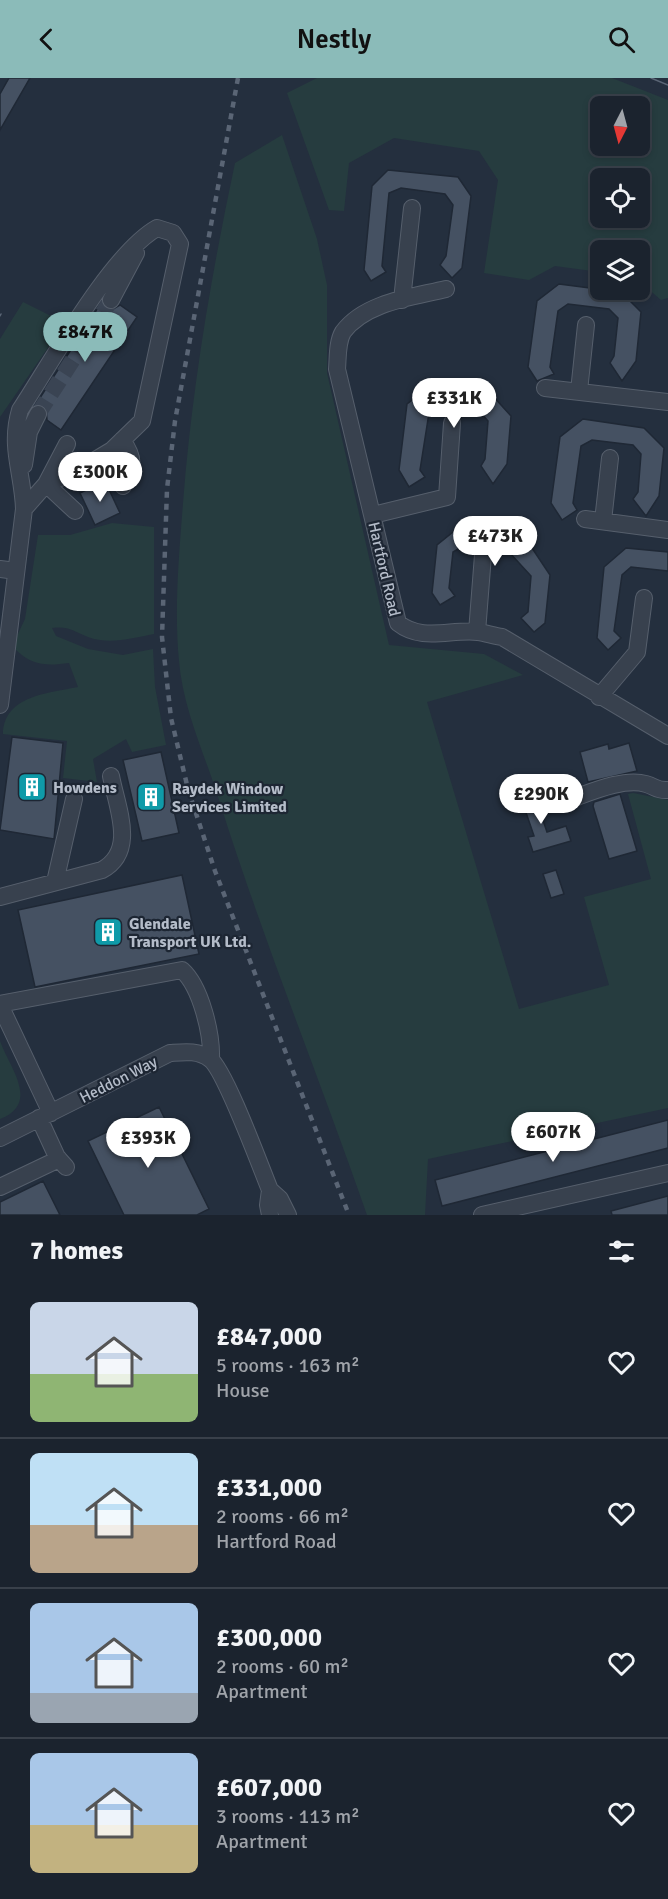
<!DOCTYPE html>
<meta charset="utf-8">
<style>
:root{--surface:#1b232e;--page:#282f3a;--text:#f1f3f6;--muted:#a0a4aa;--line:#39404a;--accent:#8bbbb9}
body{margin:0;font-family:Signika,sans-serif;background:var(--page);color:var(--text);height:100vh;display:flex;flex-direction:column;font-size:22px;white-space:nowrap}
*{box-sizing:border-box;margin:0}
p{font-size:20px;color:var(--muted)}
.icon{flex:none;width:33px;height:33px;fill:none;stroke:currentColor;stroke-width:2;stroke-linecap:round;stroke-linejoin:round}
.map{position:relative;height:1137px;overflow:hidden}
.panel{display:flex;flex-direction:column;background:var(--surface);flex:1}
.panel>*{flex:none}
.needle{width:39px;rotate:186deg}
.buttons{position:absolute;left:590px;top:18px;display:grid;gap:12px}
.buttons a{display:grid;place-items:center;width:60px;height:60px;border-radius:9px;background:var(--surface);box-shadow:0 3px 9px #0003,0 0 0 2px var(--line);font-size:30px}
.price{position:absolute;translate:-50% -51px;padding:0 14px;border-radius:21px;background:#fff;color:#222;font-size:20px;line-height:39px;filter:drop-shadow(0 2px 3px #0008)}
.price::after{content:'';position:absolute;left:50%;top:36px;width:18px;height:14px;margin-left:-9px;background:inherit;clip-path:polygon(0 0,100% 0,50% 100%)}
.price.selected{background:var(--accent);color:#111}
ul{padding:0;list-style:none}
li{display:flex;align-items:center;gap:18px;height:150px;padding:0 30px}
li+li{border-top:2px solid var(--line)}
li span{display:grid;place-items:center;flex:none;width:168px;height:120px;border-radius:9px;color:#555}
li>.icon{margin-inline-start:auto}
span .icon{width:72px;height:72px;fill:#fffc;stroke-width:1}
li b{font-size:26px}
h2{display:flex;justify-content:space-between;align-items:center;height:72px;padding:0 30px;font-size:26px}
header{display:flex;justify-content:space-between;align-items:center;height:78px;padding:0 30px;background:var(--accent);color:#111;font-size:27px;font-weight:600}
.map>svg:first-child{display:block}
</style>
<header><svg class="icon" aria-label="back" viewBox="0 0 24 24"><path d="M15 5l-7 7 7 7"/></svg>Nestly<svg class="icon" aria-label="search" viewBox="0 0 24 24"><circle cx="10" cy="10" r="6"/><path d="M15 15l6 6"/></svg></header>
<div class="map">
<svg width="668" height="1137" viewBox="0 0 668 1137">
<rect width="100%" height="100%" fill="#242f3e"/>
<path fill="#263c3f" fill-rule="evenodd" d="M317,0H612L668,22V220L661,222L639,203V172H600V194L555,188L529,202L484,195L498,102L479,73L394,60L349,85L344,133L329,132L287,15ZM600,28H639V68H600ZM639,100V140H600V100Z
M282,57L317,161L327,207V295L389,567L484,576L523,597L427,624L519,931L609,907L584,819L651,801L628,716L633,715L668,722V1030L428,1081L425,1137H367C319,999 264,864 220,725C206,679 183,632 179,583C174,531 179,477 183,425C192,310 211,198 235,85Z
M23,224L65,245L0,339V261Z
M112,445L154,449V556C133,560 109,567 88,559C72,553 70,548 52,550L56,558L88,571L123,577L153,571L155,609L166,667L132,674L126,661L93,681L97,704L63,700L67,663L3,656C4,617 50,615 78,609L69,585C47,588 32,588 15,571L16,560L25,541L38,457H70Z
M0,963C9,989 41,1025 0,1041Z"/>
<path fill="#455162" stroke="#1f2835" stroke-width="1.5" d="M9,0H30L0,52V16Z
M388,92L458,99L471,118L462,190L452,200L440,187L446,178L453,127L445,116L401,110L389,115L382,188L386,194L371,203L364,192L372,108Z
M559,206L621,214L641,234L636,283L622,303L610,285L614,278L618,240L609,231L568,226L558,233L550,289L554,296L537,303L528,289L537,223Z
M101,225L111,232L120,227L137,239L61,352L47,342L46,330L36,326Z
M430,309L492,317L511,338L507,386L493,406L481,388L485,381L488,343L480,334L439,329L429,335L420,392L425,399L409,409L399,392L407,326Z
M583,341L644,350L664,370L659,418L646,438L633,421L638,414L641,376L633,367L592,362L581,368L573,425L577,432L562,442L551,425L560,359Z
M105,403L120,435L95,447L80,415Z
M458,450L522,455L550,497L545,545L534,554L521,540L528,534L531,498L508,473L484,467H465L453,474L449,510L455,518L440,527L432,515L437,467Z
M626,470L668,474V493L631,489L622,497L614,553L621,560L608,572L597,560L604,489Z
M12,659L63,665L54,761L0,752Z
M629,665L637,693L588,704L580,674L608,666L609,671Z
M161,674L179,755L142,763L123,682Z
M532,710L547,754L566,748L571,763L533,774L528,759L534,758L519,714Z
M620,716L637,773L609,781L593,728L594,724Z
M556,792L564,816L551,820L543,796Z
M182,797L199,876L35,909L18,832Z
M159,1029L209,1131L197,1137H124L88,1063Z
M668,1042V1070L442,1128L435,1102Z
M43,1103L60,1137H0V1124Z
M668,1118V1137H612L611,1133Z"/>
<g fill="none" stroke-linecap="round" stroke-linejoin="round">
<path stroke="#3a4453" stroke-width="16" stroke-dasharray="16 8" stroke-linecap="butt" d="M38,336L111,222"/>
<g stroke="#565f6c" stroke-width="18">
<path id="minor" d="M446,211C413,219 365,224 343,254C337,264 338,280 337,291L398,545C422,564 450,551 478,554C486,555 494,558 502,559L668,658
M111,222L136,175
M402,222L412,130
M545,310L668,324
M579,313L586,247
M122,362C135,380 134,389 123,408
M24,387L29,354L38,336
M46,406L75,433
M24,431L46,406L67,366
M373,437L447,419L452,345
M585,441L668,452
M603,443L610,380
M0,491L16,493
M477,554L483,477
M599,619L637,574L644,520
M0,627L24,431C23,395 9,369 20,332C51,285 111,176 157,150L173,155L180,166L142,343L112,372L77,393L46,406
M577,719C596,712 626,700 646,706C656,709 657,713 668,712
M55,804L74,721
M0,819L102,792C137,773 117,730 111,698
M0,926L182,892C201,909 212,956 211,981
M0,927L51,1035
M39,1040L57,1079L66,1089
M0,1060L170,975C184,974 198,972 210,981C225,992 261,1090 270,1112L280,1121L288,1137
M0,1109L59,1081
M270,1137L268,1127L270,1112
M482,1137L668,1095"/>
</g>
<use href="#minor" stroke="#38414e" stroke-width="16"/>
<path stroke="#5a6575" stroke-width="1.5" d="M651,0L668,7
M0,238L1,236"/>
<path stroke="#5a6575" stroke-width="4.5" stroke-dasharray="6 6" stroke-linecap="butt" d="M238,0L175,343L167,411L162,559L171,640L188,711L215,793L349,1137"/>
</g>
<defs>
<g id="building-square" transform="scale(1.5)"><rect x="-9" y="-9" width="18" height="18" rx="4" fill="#0f9aa8" stroke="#1d2633"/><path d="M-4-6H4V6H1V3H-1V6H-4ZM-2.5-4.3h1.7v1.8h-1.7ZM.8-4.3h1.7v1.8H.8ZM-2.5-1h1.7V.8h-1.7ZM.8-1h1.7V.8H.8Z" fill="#fff"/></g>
</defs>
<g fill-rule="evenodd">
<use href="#building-square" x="32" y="709"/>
<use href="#building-square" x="151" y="719"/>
<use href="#building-square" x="108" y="854"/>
</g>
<g text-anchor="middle" stroke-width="4.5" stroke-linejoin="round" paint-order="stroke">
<g font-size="16" fill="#b4bcc9" stroke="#1d2633">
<text transform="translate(385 491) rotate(77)" y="6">Hartford Road</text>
<text transform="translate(118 1001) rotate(-27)" y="6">Heddon Way</text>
</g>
<g font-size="16" font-weight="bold" fill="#b4bcc9" stroke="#1d2633" text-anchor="start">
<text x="53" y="715">Howdens</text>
<text x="172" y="716">Raydek Window<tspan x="172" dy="18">Services Limited</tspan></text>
<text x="129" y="851">Glendale<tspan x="129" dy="18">Transport UK Ltd.</tspan></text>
</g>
</g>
</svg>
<div class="buttons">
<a><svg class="needle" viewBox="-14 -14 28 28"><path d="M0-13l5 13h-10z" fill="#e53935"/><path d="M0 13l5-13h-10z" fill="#a0a4aa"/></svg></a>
<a><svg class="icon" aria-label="locate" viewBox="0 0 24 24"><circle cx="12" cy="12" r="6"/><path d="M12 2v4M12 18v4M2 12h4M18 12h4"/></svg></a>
<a><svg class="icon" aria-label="layers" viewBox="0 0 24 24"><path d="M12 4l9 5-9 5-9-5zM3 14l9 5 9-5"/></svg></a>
</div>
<b class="price selected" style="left:85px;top:285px">£847K</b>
<b class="price" style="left:454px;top:351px">£331K</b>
<b class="price" style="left:100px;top:425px">£300K</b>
<b class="price" style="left:495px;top:489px">£473K</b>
<b class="price" style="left:541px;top:747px">£290K</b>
<b class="price" style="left:553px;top:1085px">£607K</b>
<b class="price" style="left:148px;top:1091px">£393K</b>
</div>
<section class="panel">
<h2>7 homes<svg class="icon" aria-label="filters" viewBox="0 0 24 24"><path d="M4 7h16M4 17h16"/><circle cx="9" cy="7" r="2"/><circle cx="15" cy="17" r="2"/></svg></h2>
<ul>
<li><span style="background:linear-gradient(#c9d6e8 60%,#8fb573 0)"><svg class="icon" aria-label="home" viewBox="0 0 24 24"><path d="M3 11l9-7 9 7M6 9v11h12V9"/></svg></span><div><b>£847,000</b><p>5 rooms · 163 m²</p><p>House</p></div><svg class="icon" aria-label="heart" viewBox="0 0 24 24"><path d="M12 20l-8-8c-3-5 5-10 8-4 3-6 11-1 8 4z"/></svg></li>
<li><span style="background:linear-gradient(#bfe0f5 60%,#b9a48a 0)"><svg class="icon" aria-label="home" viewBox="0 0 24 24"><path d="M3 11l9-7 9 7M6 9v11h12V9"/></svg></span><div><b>£331,000</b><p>2 rooms · 66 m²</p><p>Hartford Road</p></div><svg class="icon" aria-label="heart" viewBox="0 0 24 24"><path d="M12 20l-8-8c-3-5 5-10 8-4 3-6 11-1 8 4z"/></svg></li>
<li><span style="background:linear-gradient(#a9c7e8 75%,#9aa5b1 0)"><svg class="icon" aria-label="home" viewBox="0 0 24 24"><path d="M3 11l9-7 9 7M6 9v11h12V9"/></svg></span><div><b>£300,000</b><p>2 rooms · 60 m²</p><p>Apartment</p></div><svg class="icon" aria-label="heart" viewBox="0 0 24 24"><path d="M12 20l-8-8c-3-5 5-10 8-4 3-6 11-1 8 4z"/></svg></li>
<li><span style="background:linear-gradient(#a9c7e8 60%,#c2b280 0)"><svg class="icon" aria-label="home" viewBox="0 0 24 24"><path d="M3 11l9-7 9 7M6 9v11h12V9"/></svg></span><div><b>£607,000</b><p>3 rooms · 113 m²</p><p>Apartment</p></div><svg class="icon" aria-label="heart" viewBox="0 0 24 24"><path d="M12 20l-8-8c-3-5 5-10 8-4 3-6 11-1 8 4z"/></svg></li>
</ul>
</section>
